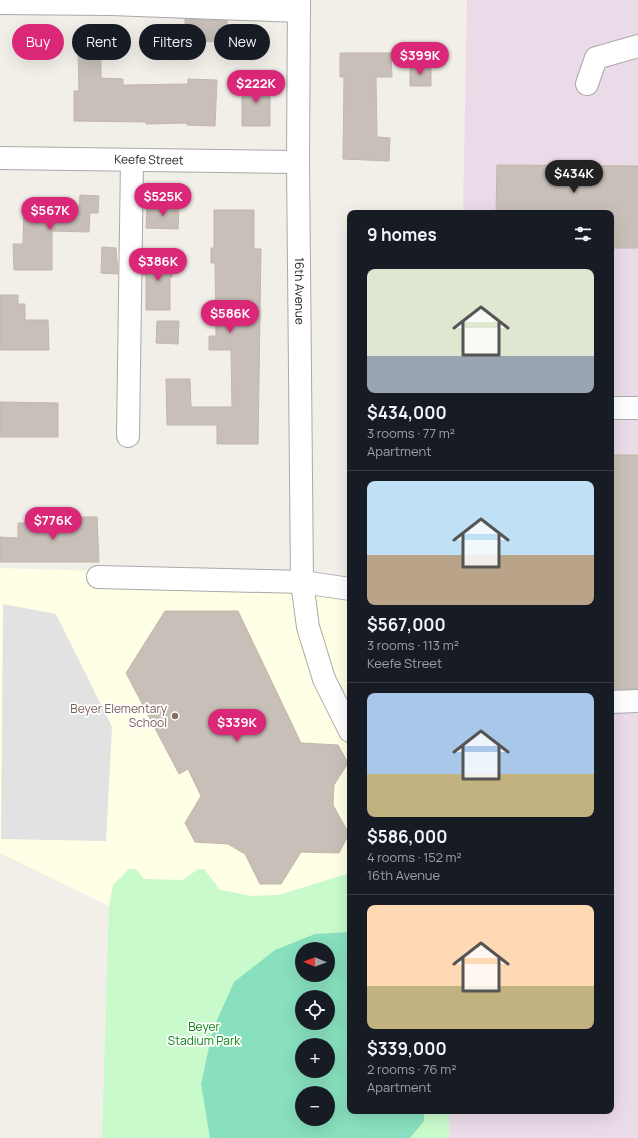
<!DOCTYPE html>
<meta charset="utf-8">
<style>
:root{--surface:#171b24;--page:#20242c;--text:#f1f3f6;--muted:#9ea1a6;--line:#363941;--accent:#db2777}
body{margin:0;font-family:Manrope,sans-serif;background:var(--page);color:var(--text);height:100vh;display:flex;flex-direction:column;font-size:15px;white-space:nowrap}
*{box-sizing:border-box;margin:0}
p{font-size:13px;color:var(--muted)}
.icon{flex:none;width:22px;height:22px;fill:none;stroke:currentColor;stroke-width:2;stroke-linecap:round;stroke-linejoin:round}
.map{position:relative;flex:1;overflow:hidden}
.sheet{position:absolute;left:347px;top:210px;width:267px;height:904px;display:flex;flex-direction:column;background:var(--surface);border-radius:8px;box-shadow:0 4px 16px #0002}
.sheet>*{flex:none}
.hud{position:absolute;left:12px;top:24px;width:275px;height:36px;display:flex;gap:8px}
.needle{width:26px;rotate:271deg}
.buttons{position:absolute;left:295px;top:942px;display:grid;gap:8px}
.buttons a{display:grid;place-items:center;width:40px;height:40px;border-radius:50%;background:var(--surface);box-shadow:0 4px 16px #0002;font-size:20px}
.price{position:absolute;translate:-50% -34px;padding:0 9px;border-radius:14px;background:var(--accent);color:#fff;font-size:13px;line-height:26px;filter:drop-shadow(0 1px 2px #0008)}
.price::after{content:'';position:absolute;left:50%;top:24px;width:12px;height:9px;margin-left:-6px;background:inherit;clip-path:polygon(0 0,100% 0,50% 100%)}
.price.active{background:#222;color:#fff}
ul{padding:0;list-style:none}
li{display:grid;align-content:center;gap:8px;height:212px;padding:0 20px}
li+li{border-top:1px solid var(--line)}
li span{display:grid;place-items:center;height:124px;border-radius:8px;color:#555}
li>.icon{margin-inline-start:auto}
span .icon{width:72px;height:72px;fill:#fffc;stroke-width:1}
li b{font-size:17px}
h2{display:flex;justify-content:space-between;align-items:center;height:48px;padding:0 20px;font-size:17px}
.tag{padding:0 14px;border-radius:18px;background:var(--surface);box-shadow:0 4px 16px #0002;font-size:14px;line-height:36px}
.tag.active{background:var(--accent);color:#fff}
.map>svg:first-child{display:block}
</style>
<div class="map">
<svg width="638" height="1138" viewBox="0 0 638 1138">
<rect width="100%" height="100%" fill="#f2efe9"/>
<path fill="#ebdbe8" d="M467,0H638V1138H449V1111H611V213H463Z"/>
<path fill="#ffffe5" d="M0,568L350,579V873L279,895L251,896L220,890L109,906L0,853Z"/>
<path fill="#c8facc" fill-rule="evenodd" d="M129,869H136L144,879L183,880L198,869H204L220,890L251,896L279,895L350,873V1111H449V1138H102L109,906L113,885ZM302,949H328V975H302ZM302,997H328V1023H302ZM302,1045H328V1071H302ZM302,1093H328V1119H302Z"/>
<path fill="#88e0be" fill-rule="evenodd" d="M350,932V1111H424V1121L410,1138H210L201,1084L213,1029L234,982L275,950L315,934ZM302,949H328V975H302ZM302,997H328V1023H302ZM302,1045H328V1071H302ZM302,1093H328V1119H302Z"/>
<path fill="#e2e2e2" d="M3,604L56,614L112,727L106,841L1,839Z"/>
<path fill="#c7bfb8" stroke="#c4b6ab" d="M185,19L227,21L226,42L185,41Z
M78,49H101V78L123,79V85L188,84V79L217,80L215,126L187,125V123L146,124V122L74,121V91H79Z
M340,53H391L392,77H376L377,137L390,138L389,161L343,159L344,77H340Z
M410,67H431V86H410Z
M242,82H270V126H242Z
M497,165L638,166V248H611V213H496Z
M80,195L99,196L98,213H90L89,232L52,231V270H14L13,244H23L24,205L79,207Z
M147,206H179L178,229L146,228Z
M214,210H254V249H261L258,444H217V425H167L166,379H190L191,407H232L231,350H209V336H216L215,263H211V248H214Z
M102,247L116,248L118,274L101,273Z
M143,257L173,258L172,277H170V310H146V275H143Z
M0,295H18V304H25V320H48L49,350H0Z
M157,321H179L178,344L156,343Z
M0,402L58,403V437H0Z
M611,455H638V689H611Z
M42,517H97L99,562H0V537L18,538V523H42Z
M165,611H238L301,743L338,745L348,763L334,785L333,805L349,834L339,853L301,852L281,884H260L245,854L228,844L195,842L185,823L201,796L188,769L179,774L126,673Z"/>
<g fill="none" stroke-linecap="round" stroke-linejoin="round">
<g stroke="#a9a9a9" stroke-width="24">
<g id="minor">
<path id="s1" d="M299,0L298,162L302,582L308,627L324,679L350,731"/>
<path d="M0,3L111,4L299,11"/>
<path d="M587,84L596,58L638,46"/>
<path id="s2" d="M0,158L298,162"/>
<path d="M611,408H638"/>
<path d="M128,436L132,160"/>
<path d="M98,577L302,582L350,589"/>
<path d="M611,702L638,701"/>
</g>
</g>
<use href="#minor" stroke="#fff" stroke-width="22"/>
</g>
<circle fill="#8d6e63" stroke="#fff" stroke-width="1.5" cx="175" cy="716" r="4"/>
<g text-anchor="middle" stroke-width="3.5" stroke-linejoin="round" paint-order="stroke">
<g font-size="12" fill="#222" stroke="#fff">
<text dy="4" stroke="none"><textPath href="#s2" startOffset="149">Keefe Street</textPath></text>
<text dy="4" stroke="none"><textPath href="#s1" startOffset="291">16th Avenue</textPath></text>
</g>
<g font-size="12" fill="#785e54" stroke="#fff" text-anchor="end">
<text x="167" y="713">Beyer Elementary<tspan x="167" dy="14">School</tspan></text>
</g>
<g font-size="12" fill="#0c8416" stroke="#fff">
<text x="204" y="1031">Beyer<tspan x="204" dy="14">Stadium Park</tspan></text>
</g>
</g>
</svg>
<div class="buttons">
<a><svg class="needle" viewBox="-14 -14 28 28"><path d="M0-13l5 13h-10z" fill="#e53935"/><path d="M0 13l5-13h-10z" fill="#9ea1a6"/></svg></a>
<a><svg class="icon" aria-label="locate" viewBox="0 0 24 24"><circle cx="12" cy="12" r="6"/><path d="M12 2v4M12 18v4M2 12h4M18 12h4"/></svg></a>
<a>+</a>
<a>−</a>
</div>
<b class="price" style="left:420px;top:76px">$399K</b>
<b class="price" style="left:256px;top:104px">$222K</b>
<b class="price active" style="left:574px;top:194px">$434K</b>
<b class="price" style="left:163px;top:217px">$525K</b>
<b class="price" style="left:50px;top:231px">$567K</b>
<b class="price" style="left:158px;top:282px">$386K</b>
<b class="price" style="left:230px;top:334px">$586K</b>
<b class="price" style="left:53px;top:541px">$776K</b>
<b class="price" style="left:237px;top:743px">$339K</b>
<div class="hud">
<a class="tag active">Buy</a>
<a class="tag">Rent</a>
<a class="tag">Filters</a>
<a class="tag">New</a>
</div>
<section class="sheet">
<h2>9 homes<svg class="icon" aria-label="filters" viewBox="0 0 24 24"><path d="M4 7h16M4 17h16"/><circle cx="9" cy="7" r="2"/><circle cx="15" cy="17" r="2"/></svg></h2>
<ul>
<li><span style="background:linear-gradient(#dfe7d0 70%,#9aa5b1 0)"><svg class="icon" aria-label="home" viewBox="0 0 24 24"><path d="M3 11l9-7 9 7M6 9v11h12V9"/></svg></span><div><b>$434,000</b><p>3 rooms · 77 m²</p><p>Apartment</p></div></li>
<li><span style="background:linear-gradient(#bfe0f5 60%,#b9a48a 0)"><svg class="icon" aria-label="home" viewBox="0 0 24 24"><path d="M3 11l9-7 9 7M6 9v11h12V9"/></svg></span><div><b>$567,000</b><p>3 rooms · 113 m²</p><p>Keefe Street</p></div></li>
<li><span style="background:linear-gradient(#a9c7e8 65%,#c2b280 0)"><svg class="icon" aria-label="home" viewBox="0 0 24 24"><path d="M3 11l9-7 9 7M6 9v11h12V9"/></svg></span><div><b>$586,000</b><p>4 rooms · 152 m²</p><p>16th Avenue</p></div></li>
<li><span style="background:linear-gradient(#ffd9b3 65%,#c2b280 0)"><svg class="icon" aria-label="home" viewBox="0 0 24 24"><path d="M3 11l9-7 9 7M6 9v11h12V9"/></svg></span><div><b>$339,000</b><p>2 rooms · 76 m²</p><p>Apartment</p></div></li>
</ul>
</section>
</div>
